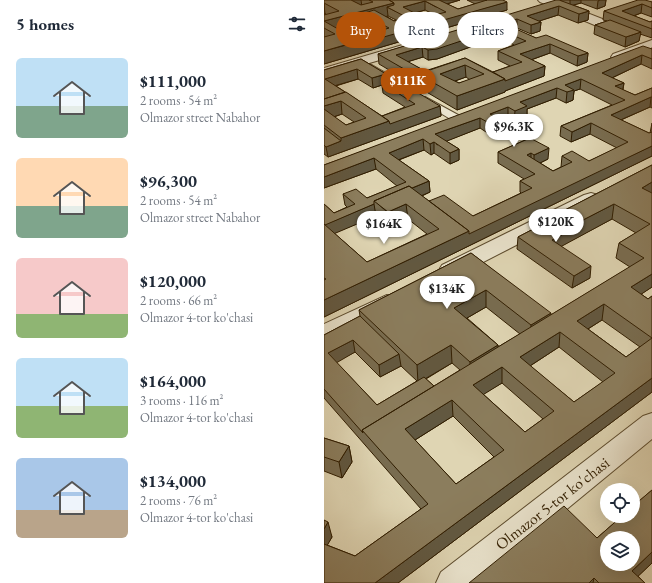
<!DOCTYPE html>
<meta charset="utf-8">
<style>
:root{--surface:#fff;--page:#f2f2f3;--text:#1f2937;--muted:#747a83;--accent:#b45309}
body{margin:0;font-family:"EB Garamond",serif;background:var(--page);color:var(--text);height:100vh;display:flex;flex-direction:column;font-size:15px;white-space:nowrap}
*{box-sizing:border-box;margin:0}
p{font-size:13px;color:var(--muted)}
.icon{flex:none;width:22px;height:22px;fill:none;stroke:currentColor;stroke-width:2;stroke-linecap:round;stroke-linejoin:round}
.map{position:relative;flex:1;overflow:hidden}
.drawer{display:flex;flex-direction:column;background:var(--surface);width:324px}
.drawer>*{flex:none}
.guide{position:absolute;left:12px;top:12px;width:256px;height:36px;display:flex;gap:8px}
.buttons{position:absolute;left:276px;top:483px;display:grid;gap:8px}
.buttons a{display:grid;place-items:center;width:40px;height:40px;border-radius:50%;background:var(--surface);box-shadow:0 4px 16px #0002;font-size:20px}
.price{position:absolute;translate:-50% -34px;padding:0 9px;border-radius:14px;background:#fff;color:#222;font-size:13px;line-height:26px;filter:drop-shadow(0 1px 2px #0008)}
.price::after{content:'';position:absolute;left:50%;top:24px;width:12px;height:9px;margin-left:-6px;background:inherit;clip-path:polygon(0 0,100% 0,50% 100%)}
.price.current{background:var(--accent);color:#fff}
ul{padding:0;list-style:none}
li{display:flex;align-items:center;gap:12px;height:100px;padding:0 16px}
li span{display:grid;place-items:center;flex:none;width:112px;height:80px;border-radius:6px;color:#555}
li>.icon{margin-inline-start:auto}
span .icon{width:48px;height:48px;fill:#fffc;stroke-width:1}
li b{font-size:17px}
h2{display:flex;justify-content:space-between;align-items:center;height:48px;padding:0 16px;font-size:17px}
.pill{padding:0 14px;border-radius:18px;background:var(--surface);box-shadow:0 4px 16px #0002;font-size:14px;line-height:36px}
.pill.current{background:var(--accent);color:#fff}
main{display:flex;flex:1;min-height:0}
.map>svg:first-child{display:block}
</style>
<main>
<section class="drawer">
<h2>5 homes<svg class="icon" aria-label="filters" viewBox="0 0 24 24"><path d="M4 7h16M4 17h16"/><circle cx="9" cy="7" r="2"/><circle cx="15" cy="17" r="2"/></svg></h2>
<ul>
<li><span style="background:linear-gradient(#bfe0f5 60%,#7fa58c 0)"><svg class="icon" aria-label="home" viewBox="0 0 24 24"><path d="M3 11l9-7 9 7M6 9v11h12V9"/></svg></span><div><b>$111,000</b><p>2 rooms · 54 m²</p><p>Olmazor street Nabahor</p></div></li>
<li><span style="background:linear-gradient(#ffd9b3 60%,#7fa58c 0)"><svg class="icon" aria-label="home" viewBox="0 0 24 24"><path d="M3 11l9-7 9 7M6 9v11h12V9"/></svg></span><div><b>$96,300</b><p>2 rooms · 54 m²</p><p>Olmazor street Nabahor</p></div></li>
<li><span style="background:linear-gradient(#f6c9c9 70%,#8fb573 0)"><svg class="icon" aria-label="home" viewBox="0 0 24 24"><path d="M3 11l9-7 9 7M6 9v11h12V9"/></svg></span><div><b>$120,000</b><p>2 rooms · 66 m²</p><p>Olmazor 4-tor ko'chasi</p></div></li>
<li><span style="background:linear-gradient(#bfe0f5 60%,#8fb573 0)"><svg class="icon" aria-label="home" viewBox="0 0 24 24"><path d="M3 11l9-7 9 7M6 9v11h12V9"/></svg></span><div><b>$164,000</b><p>3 rooms · 116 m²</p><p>Olmazor 4-tor ko'chasi</p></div></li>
<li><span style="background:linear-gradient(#a9c7e8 65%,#b9a48a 0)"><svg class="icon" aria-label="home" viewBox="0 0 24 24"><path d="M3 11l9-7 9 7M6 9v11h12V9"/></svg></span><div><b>$134,000</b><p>2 rooms · 76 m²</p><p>Olmazor 4-tor ko'chasi</p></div></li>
</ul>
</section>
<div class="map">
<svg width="328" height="583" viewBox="0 0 328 583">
<rect width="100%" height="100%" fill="#dfd5b3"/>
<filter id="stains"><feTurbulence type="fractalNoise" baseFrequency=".005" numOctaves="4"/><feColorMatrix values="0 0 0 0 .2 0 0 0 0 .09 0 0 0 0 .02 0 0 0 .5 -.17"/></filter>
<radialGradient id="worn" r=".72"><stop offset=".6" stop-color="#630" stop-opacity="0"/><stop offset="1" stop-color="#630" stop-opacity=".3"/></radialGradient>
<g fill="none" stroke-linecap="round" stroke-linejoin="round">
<g stroke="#5c4b2d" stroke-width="2">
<path id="service" d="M46,64L86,87L88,89L83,92L80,91L43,69L42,67Z
M101,97L136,116L137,118L136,120H128L98,102L96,100Z"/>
</g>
<g stroke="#5c4b2d" stroke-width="2">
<path id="minor" d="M214,0H230L309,31L310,34L304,38L299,37L216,2Z
M328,40V49L294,61L289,60L287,57L289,54Z
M82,44L87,45L89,48L87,51L0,76V68Z
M267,193L274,195L276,199L274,203L134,275L126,277L118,275L115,270L118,265L260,195Z
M63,295L71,297L74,302L71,307L8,340L0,342V324Z
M328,413V439L153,583H112L117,572L319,416Z"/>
</g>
<use href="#service" fill="#eae4ce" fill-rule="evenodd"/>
<use href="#minor" fill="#eae4ce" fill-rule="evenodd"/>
</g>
<path fill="#786c50" stroke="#301d00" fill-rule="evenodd" d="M0,0H136L123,4L134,9L151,4L143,0H179L183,10L0,64V15L2,14H0ZM101,10L111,15L100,18L91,13ZM62,16H64L72,20L70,21ZM39,22L55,31L40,36L19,32L14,29Z
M237,0H282L281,6L273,9L257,3L249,5L265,11L264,20L254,23L234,15L215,21L217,22L216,31L207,34L193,28L190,29L212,38L264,53L263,62L253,66L226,53L207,60L221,66L220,76L181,91V92L133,110L55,64L54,54L237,1ZM161,38L178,46L186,43L190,45L174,51V60L186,66L169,72L141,58L101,71L83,62L99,57L104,60L113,59L149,46V42ZM142,77L146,80L135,83L131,81Z
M328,2V17L317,13L310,16L326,22L328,21V38L316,34L315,41L301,47L270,34L271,25L283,21L279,20L280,11Z
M328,48V69L317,64L288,78L300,83L299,90L311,95L328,88V108L326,107L297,120L325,133H326L328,123V156L0,317V204L10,213L23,207L21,205L19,194L43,198L73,186L52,169L0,188V165ZM256,89L288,105L237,126L236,136L247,142L266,134L293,148L265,161L238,156L237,167L229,171L216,163L224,159L206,138L174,152V163L200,179L196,181V192L197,193L149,216L105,201L98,196L106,192L105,181L75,160L100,150L107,155L110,153L126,164L135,160V149L122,141L156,128L165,134L175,130V121L184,118L190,121L203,116V109L232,98L242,103L249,100L250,91ZM52,216L65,227L84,219L103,234L43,262L10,233Z
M37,59L62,74V81L116,106L117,116L4,157L0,154V70ZM34,79L49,88L58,85L59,93L81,107L58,116L12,86ZM18,114L30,122L22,125L10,117Z
M328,165V287L317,294L324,299L328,296V392L74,583H0V520L8,537L3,545L31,556L97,509L0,398V335L36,316L35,310L147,253L227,315L306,267L292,258L295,243L312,233L288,219L237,246L266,278L248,288L193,249L194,237L240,213L241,210ZM162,307L196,334L174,347V345L143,318ZM278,320L316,347L302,357L264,329ZM235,347L279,382L250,402L206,366ZM31,352L56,377L77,366L93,381L53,405L12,362ZM128,363L136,370L110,386L102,379ZM178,383L219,419L201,432L159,394ZM129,416L170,457L132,484L91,440Z
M0,438L25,446L28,462L18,478L0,471Z
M328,490V563L314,576L321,583H145L273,538Z"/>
<path fill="#615841" stroke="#301d00" d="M24,0H37L38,7Z
M105,0H136L112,7L101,1V10L80,16L79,7Z
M246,0H257V3L246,6Z
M276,0H282L281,6L273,9L274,1Z
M183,2V10L0,64V51Z
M70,3L71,11L63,7L64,16L49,20L38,14L39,22L6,31L0,21Z
M0,4L1,14H0Z
M318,4L317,13L301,19L298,11Z
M235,6L234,15L206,24L203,16Z
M265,11L264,20L254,23L255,14Z
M193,19V28L178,32L179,23Z
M217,22L216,31L207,34V25Z
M161,29V38L149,42V46L113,59L104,60V50L144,34Z
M317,32L315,41L301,47L302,37Z
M186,34V43L178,46V37Z
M226,44V53L198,63L196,54Z
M98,47L99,57L73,65L72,55Z
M264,53L263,62L253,66L254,56Z
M318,55L317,64L277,83L278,73Z
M141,65L142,77L117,86L116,74Z
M221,66L220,76L181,91V92L133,110V96L181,79Z
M33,69L34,79L3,88L1,79Z
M62,74L63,84L58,83V85L49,88L48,78Z
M257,79L256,89L250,91L249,100L242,103L243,92L241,85Z
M300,83L298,93L291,86Z
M233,88L232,98L203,109V116L190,121L191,111L196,102Z
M327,97L326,107L285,125L287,115Z
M17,101L18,114L0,120V106Z
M116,106L117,116L4,157L2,147L17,141V138L65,121Z
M184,107V118L175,121V130L165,134L166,114Z
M156,118V128L113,145L111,134Z
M267,123L266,134L247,142L248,132Z
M99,139L100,150L66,163L65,153Z
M110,142V153L107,155L106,144Z
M328,146V156L0,317V300L145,231Z
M225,148L224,159L210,166V155Z
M135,149V160L126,164V153Z
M207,153V164L203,155Z
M50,158L52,169L0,188V177Z
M105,181L106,192L62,211L53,203Z
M328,182V196L318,188Z
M50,204L52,216L0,238V225Z
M82,204L84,219L65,227L64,212Z
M290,204L288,219L227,252L228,240L258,224L259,220Z
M267,266L266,278L248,288L250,276Z
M328,274V287L304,303L307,287Z
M162,290V307L131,325L130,308Z
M280,304L278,320L251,337L253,321Z
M227,313L226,330L206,342L207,325Z
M236,332L235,347L195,373L196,357Z
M29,340L31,352L7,366L4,353Z
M127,345L128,363L94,383L93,365Z
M174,345V362L146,380V362Z
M75,354L77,366L56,377L55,365Z
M178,367V383L149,401V385Z
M328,378V392L74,583H51Z
M128,400L129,416L83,445L81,429Z
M25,446L28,462L18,478L15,462Z
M4,522L8,537L0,551V529Z
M328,552V563L307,583L308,571Z
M270,578L269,583H265Z"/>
<path fill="#8b7d5d" stroke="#301d00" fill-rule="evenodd" d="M0,0H27L37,5L49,2L45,0H65L70,3L0,21L35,41L0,51V37L11,34L0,28V15L15,11L0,3Z
M65,0H115L134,9L163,0H162H179L183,2L35,44V41L19,32L28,29L40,36L65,28L38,14L50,10L70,21L82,17L63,7L70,5V3ZM101,1L122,12L100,18L79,7Z
M232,0H235L265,11L255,14L235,6L203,16L217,22L207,25L193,19L179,23L212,38L222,35L264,53L254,56L226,44L196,54L221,66L181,81V79L169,72L198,62L174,51L202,41L186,34L178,37L161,29L144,34L149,37L113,49L104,50L98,47L72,55L101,71L94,74V77L54,54Z
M314,0H321L328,2V8L318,4L298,11L326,22L328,21V29L280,11Z
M286,20L317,32L302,37L271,25Z
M319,46L328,49V59L318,55L278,73L300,83L291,86L311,95L328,88V97H327L287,115L325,133L328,132V146L145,234V231L105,201L120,195L149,216L208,188L196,181L211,174L174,152L206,138L225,148L210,155L207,153L203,155L229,171L248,162L238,156L248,151L265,161L304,142L267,123L248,132L237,126L301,100L257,79L241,85L250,90L243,92L233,88L196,102L203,106L191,111L184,107L166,114L175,119L165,123L156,118L111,134L135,149L126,153L110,142L106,144L99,139L65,153L105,181L88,188L85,186L50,201V204L1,225L0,224V204L10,213L31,204L19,194L32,189L43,198L82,182L50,158L0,177V165Z
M141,58L181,79L133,96L94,74ZM141,65L160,74L135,83L116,74Z
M37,59L62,74L48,78L33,69L1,79L21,92L0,99V70Z
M71,79L116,106L66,124L65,121L58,116L91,104L58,83Z
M22,92L65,121L17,138L0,125V109L22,125L42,118L17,101L0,106V99Z
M0,128L17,141L2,147L0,145Z
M328,165V182L318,188L328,193V274L307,287L324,299L328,296V338L280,304L253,321L302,357L328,338V378L51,583H0V544L31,556L104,504L38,430L320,258L295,243L326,224L290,204L259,220L241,210ZM236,332L291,373L250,402L196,357ZM178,367L230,411L201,432L149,385ZM128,400L180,450L132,484L81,429Z
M85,186L145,231L0,300V280L2,279L0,278V224L43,262L115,229L82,204L64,212L50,201Z
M240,213L258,224L228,240L267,266L250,276L194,237Z
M147,253L227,313L207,325L162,290L130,308L174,345L146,362L127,345L93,365L35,310Z
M36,316L75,354L55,365L29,340L4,353L53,405L100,377L110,386L38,430L39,433L0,389V335Z
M0,438L25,446L15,462L0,457Z
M328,490V552L308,571L321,583H275L270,578L265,583H145L240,506L273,538L298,516H309V506ZM283,538H309V564H283Z
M0,520L4,522L0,529Z"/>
<g text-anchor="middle" stroke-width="3" stroke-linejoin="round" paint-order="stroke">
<g font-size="16" fill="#301d00" stroke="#eae4ce">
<text transform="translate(228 503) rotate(-38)" y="6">Olmazor 5-tor ko'chasi</text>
</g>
</g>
<rect width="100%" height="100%" filter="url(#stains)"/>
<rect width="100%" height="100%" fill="url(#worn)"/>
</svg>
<div class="buttons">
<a><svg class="icon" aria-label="locate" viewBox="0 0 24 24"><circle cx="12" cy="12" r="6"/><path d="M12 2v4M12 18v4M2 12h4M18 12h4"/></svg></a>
<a><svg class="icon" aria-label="layers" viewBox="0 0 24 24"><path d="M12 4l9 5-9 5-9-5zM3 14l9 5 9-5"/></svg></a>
</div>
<b class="price current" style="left:84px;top:102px">$111K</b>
<b class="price" style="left:190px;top:148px">$96.3K</b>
<b class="price" style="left:232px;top:243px">$120K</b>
<b class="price" style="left:60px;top:245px">$164K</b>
<b class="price" style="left:123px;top:310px">$134K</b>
<div class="guide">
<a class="pill current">Buy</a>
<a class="pill">Rent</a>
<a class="pill">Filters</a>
</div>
</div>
</main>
